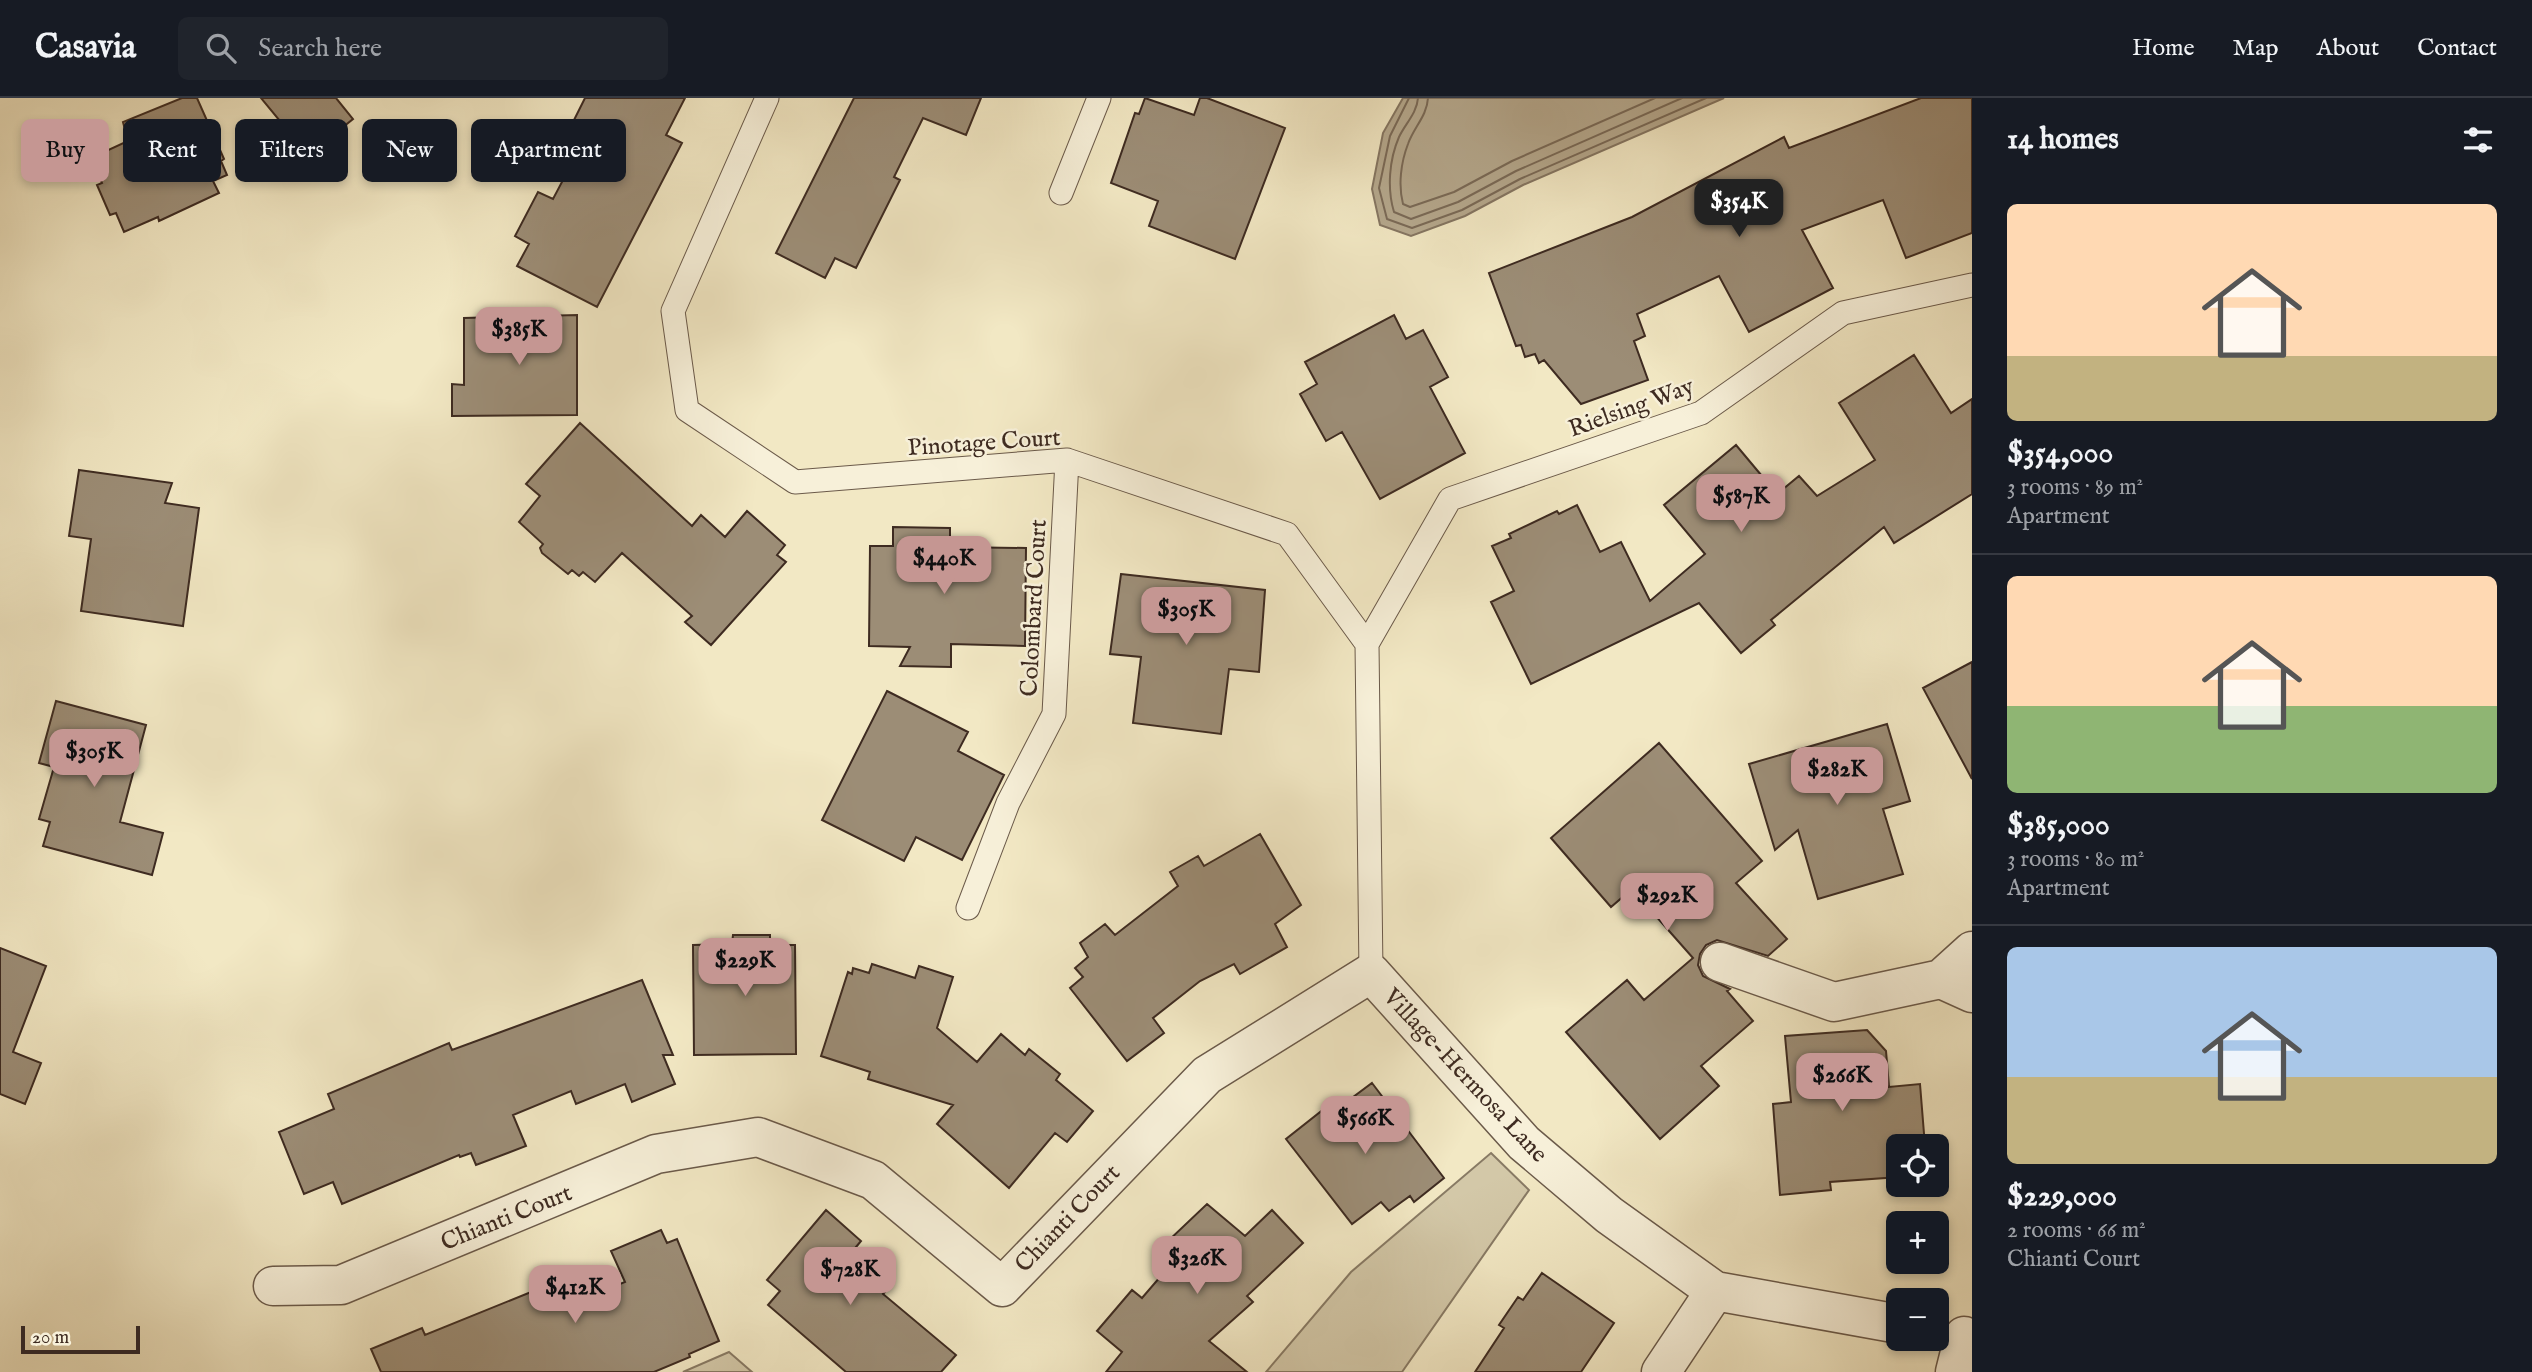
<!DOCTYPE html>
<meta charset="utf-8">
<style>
:root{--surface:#171b24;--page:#20242c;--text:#f1f3f6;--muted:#9ea1a6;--line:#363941;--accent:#c59692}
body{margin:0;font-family:"IM FELL English",serif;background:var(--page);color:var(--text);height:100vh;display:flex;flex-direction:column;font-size:26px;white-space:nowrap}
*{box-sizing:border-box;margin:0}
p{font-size:23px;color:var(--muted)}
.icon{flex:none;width:38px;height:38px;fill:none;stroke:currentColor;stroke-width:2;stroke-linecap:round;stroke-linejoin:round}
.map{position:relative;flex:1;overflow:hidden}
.panel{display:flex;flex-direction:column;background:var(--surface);width:560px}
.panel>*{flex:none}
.guide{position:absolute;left:21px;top:21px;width:665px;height:63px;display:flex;gap:14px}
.buttons{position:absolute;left:1886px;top:1036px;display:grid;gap:14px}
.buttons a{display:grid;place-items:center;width:63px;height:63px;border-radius:10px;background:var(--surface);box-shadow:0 4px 10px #0003;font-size:35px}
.scale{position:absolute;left:21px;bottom:18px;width:119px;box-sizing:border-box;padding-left:7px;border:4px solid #3e2b21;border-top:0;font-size:19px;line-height:24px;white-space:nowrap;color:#3e2b21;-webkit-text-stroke:5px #f7f0d9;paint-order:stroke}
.price{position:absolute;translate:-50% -60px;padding:0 16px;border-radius:14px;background:var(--accent);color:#111;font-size:23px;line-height:46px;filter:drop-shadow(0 2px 4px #0008)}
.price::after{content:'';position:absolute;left:50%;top:42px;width:21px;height:16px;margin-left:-10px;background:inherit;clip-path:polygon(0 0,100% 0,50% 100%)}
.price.on{background:#222;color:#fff}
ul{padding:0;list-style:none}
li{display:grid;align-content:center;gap:14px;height:371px;padding:0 35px}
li+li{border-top:2px solid var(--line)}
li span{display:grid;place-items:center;height:217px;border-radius:10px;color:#555}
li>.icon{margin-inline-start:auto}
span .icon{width:126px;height:126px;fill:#fffc;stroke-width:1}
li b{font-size:30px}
h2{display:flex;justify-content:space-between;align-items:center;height:84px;padding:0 35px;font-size:30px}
.tag{padding:0 24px;border-radius:10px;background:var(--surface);box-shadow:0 4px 10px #0003;font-size:24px;line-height:63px}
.tag.on{background:var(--accent);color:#111}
header{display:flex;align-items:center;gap:42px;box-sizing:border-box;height:98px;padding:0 35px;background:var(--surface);border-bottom:2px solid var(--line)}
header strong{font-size:33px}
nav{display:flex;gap:38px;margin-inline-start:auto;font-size:24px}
.search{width:490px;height:63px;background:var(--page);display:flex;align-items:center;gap:18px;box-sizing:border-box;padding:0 24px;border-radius:10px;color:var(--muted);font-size:26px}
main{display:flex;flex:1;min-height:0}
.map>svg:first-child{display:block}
</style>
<header>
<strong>Casavia</strong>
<div class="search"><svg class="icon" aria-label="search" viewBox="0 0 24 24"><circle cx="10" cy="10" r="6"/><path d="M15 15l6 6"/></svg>Search here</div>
<nav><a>Home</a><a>Map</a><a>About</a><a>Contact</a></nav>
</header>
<main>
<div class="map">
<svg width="1972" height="1274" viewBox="0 0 1972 1274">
<rect width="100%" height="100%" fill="#f2e8c4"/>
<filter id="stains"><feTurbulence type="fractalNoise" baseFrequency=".00286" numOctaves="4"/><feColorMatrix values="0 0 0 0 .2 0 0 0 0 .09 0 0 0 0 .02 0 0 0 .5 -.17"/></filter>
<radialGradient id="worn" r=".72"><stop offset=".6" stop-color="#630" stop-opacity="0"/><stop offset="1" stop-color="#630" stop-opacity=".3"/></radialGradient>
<path fill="#d3c8a8" stroke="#887a64" stroke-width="2" d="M1491,1055L1529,1092L1402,1274H1266L1351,1174Z
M729,1254L752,1274H683Z"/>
<path fill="#b5a88d" stroke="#857662" stroke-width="2" d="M1403,0H1724L1523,87L1465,118L1411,138L1380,127L1372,91L1383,35Z"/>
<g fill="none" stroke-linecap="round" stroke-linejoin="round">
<path stroke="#7a6a57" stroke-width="2" d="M1409,0L1390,38L1379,90L1387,121L1412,130L1462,112L1520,81L1706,0
M1418,0C1417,15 1405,26 1399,39C1389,62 1387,91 1394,114L1411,121L1458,104L1516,73L1682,0
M1428,0C1427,18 1414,29 1408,46C1401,64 1398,87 1403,106L1410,109L1454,94L1512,63L1655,0"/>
</g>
<path fill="#9c8d76" stroke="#3e2b21" stroke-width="2" d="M182,0H197L224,61L221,63L227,77L213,83L219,95L159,123L158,119L124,134L116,115L110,117L97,87L102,85L91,60L128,43L123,24Z
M261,0H336L353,21L308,57Z
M585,0H685L666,37L682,45L597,209L517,168L529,146L515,138L538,94L553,101L581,48L565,40Z
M854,0H981L966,37L923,20L894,79L900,82L856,170L835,160L825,180L776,155Z
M1145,0L1194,17L1200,0H1207L1285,30L1235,161L1149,128L1158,103L1111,85L1135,15L1139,16Z
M1921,0H1972V135L1906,160L1883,102L1802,132L1833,190L1749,234L1719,178L1637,216L1645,238L1634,243L1648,282L1581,306L1544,262L1539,265L1535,256L1525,259L1521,247L1516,248L1489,175L1632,119L1784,39L1789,50Z
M577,217V317L452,318V286L464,287V220Z
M1394,217L1406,241L1423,232L1448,279L1430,289L1465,355L1380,401L1342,334L1326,343L1300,296L1317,286L1305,264Z
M1914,257L1951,315L1972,301V396L1894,445L1884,429L1771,522L1775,527L1741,555L1699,505L1531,586L1491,504L1514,493L1492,448L1511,440L1509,436L1557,413L1559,416L1577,407L1600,454L1621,444L1650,503L1705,456L1664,407L1736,347L1777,396L1799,378L1817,398L1875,362L1839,305Z
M580,325L692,428L701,417L725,439L747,413L785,447L777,457L786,464L711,547L685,524L692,518L622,455L595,484L583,474L579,478L572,472L568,476L542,455L540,450L543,446L519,424L540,398L526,386Z
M79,372L172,385L165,405L199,410L183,528L81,513L91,441L69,438Z
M893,429L950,430V449L1026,450L1025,548L951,546V569L900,568L910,549L869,548L870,448H893Z
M1121,476L1265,492L1259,574L1229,571L1221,636L1133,625L1141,559L1110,556Z
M1972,564V681L1923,590Z
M887,593L968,634L958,653L1004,677L962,762L916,739L904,763L822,722Z
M56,603L146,627L120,724L163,735L152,777L43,748L50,724L39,721L54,669L39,665Z
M1887,626L1910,703L1883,711L1903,776L1818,801L1798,732L1775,752L1749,666Z
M1659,645L1762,763L1736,785L1787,841L1768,858L1717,842L1706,847L1700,856L1698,867L1703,878L1730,891L1727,893L1753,923L1701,968L1719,988L1660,1041L1566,934L1627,882L1644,902L1693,860L1632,791L1611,809L1551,740Z
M1260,736L1301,807L1275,826L1287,849L1240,876L1234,866L1200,883L1153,920L1164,935L1127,963L1070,890L1083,879L1075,870L1088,859L1080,845L1105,826L1115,837L1178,788L1170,774L1198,758L1204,768Z
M733,837H770V847H795L796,956L694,957L693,847L732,846Z
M0,850L46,868L13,954L41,965L25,1006L0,996Z
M872,866L915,880L919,868L953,879L937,930L977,964L1001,936L1025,957L1029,951L1060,976L1056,982L1093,1013L1067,1044L1055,1035L1009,1090L937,1026L953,1007L868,981L870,974L821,958L848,874L852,876L853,870L869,875Z
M642,882L673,957H663L675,986L632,1004L625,986L576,1006L571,993L513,1017L526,1048L476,1067L471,1055L460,1059L459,1057L342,1106L333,1084L304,1096L279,1034L334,1011L328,996L449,945L452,952Z
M1867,932L1886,953L1889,989L1920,986L1925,1048H1912L1899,1042V1079L1830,1084L1831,1092L1780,1097L1773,1006L1791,1004L1785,938Z
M1372,985L1444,1080L1414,1104L1410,1098L1389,1113L1381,1104L1352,1126L1286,1041L1324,1011L1329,1017Z
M1207,1106L1245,1138L1272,1112L1303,1145L1247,1198L1253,1204L1209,1243L1247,1274H1106L1122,1254L1097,1233L1132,1192L1142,1200L1179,1157L1167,1144Z
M826,1112L861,1143L851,1155L890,1188L883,1196L956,1257L941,1274H846L768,1207L780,1193L767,1182Z
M661,1132L667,1145L677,1141L719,1243L689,1256L690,1259L654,1274H381L371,1251L422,1230L425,1237L558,1183L568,1207L625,1184L611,1153Z
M1542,1175L1614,1225L1581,1274H1475L1504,1230L1499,1227L1518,1199L1523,1202Z"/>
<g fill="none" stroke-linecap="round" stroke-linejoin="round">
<g stroke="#6b5a4a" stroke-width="25">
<path id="lane" d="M767,0L673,213L687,312L795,384L1067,362L1287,436L1367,546L1371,875
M1061,95L1099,0
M1367,546L1450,401L1701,315L1843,215L1972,187
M968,810L1008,705L1054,616L1067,362"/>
</g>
<g stroke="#6b5a4a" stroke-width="41">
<path id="street" d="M1720,864L1834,904L1941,881L1972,895
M1941,881L1972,853
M273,1188L341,1187L656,1056L758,1039L873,1082L1002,1189L1207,977L1371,875L1524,1045L1609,1117L1715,1193L1899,1226
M1661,1274L1715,1193
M1955,1274L1964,1238"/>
</g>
<use href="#lane" stroke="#f7f0d9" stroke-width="23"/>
<use href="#street" stroke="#f7f0d9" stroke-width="38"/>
</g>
<g text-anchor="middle" stroke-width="5" stroke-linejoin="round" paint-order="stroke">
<g font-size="24" fill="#3e2b21" stroke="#f7f0d9">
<text transform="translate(1631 309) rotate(-20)" y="8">Rielsing Way</text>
<text transform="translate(984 344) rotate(-4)" y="8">Pinotage Court</text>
<text transform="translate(1033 510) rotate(-87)" y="8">Colombard Court</text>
<text transform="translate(1466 977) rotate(47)" y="8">Village-Hermosa Lane</text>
<text transform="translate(506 1119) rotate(-22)" y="8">Chianti Court</text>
<text transform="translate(1067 1120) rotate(-46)" y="8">Chianti Court</text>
</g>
</g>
<rect width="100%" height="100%" filter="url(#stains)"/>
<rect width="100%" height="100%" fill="url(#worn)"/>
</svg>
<div class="buttons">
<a><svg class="icon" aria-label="locate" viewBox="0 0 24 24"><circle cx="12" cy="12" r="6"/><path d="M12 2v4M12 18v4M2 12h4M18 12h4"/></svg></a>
<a>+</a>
<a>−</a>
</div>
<div class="scale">20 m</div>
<b class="price on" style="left:1739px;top:141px">$354K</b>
<b class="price" style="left:519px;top:269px">$385K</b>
<b class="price" style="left:1741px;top:436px">$587K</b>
<b class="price" style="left:944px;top:498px">$440K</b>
<b class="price" style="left:1186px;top:549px">$305K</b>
<b class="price" style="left:94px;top:691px">$305K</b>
<b class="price" style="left:1837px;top:709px">$282K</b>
<b class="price" style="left:1667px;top:835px">$292K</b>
<b class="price" style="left:745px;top:900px">$229K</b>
<b class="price" style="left:1842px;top:1015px">$266K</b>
<b class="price" style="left:1365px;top:1058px">$566K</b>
<b class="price" style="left:1197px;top:1198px">$326K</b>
<b class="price" style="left:850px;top:1209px">$728K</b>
<b class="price" style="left:575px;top:1227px">$412K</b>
<div class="guide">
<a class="tag on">Buy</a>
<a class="tag">Rent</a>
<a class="tag">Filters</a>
<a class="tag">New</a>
<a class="tag">Apartment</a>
</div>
</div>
<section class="panel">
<h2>14 homes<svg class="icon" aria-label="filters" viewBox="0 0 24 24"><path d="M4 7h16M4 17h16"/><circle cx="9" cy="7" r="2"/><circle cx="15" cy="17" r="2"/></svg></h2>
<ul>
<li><span style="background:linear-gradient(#ffd9b3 70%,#c2b280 0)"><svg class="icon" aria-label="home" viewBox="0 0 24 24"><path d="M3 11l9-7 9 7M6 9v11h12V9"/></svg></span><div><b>$354,000</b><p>3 rooms · 89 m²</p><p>Apartment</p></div></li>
<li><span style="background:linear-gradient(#ffd9b3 60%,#8fb573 0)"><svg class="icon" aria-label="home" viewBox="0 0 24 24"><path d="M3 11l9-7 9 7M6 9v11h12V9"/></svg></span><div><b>$385,000</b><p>3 rooms · 80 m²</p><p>Apartment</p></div></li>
<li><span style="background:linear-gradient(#a9c7e8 60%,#c2b280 0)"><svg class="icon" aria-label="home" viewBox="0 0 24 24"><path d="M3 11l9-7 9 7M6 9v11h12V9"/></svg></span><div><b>$229,000</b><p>2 rooms · 66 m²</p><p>Chianti Court</p></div></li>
</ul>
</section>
</main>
